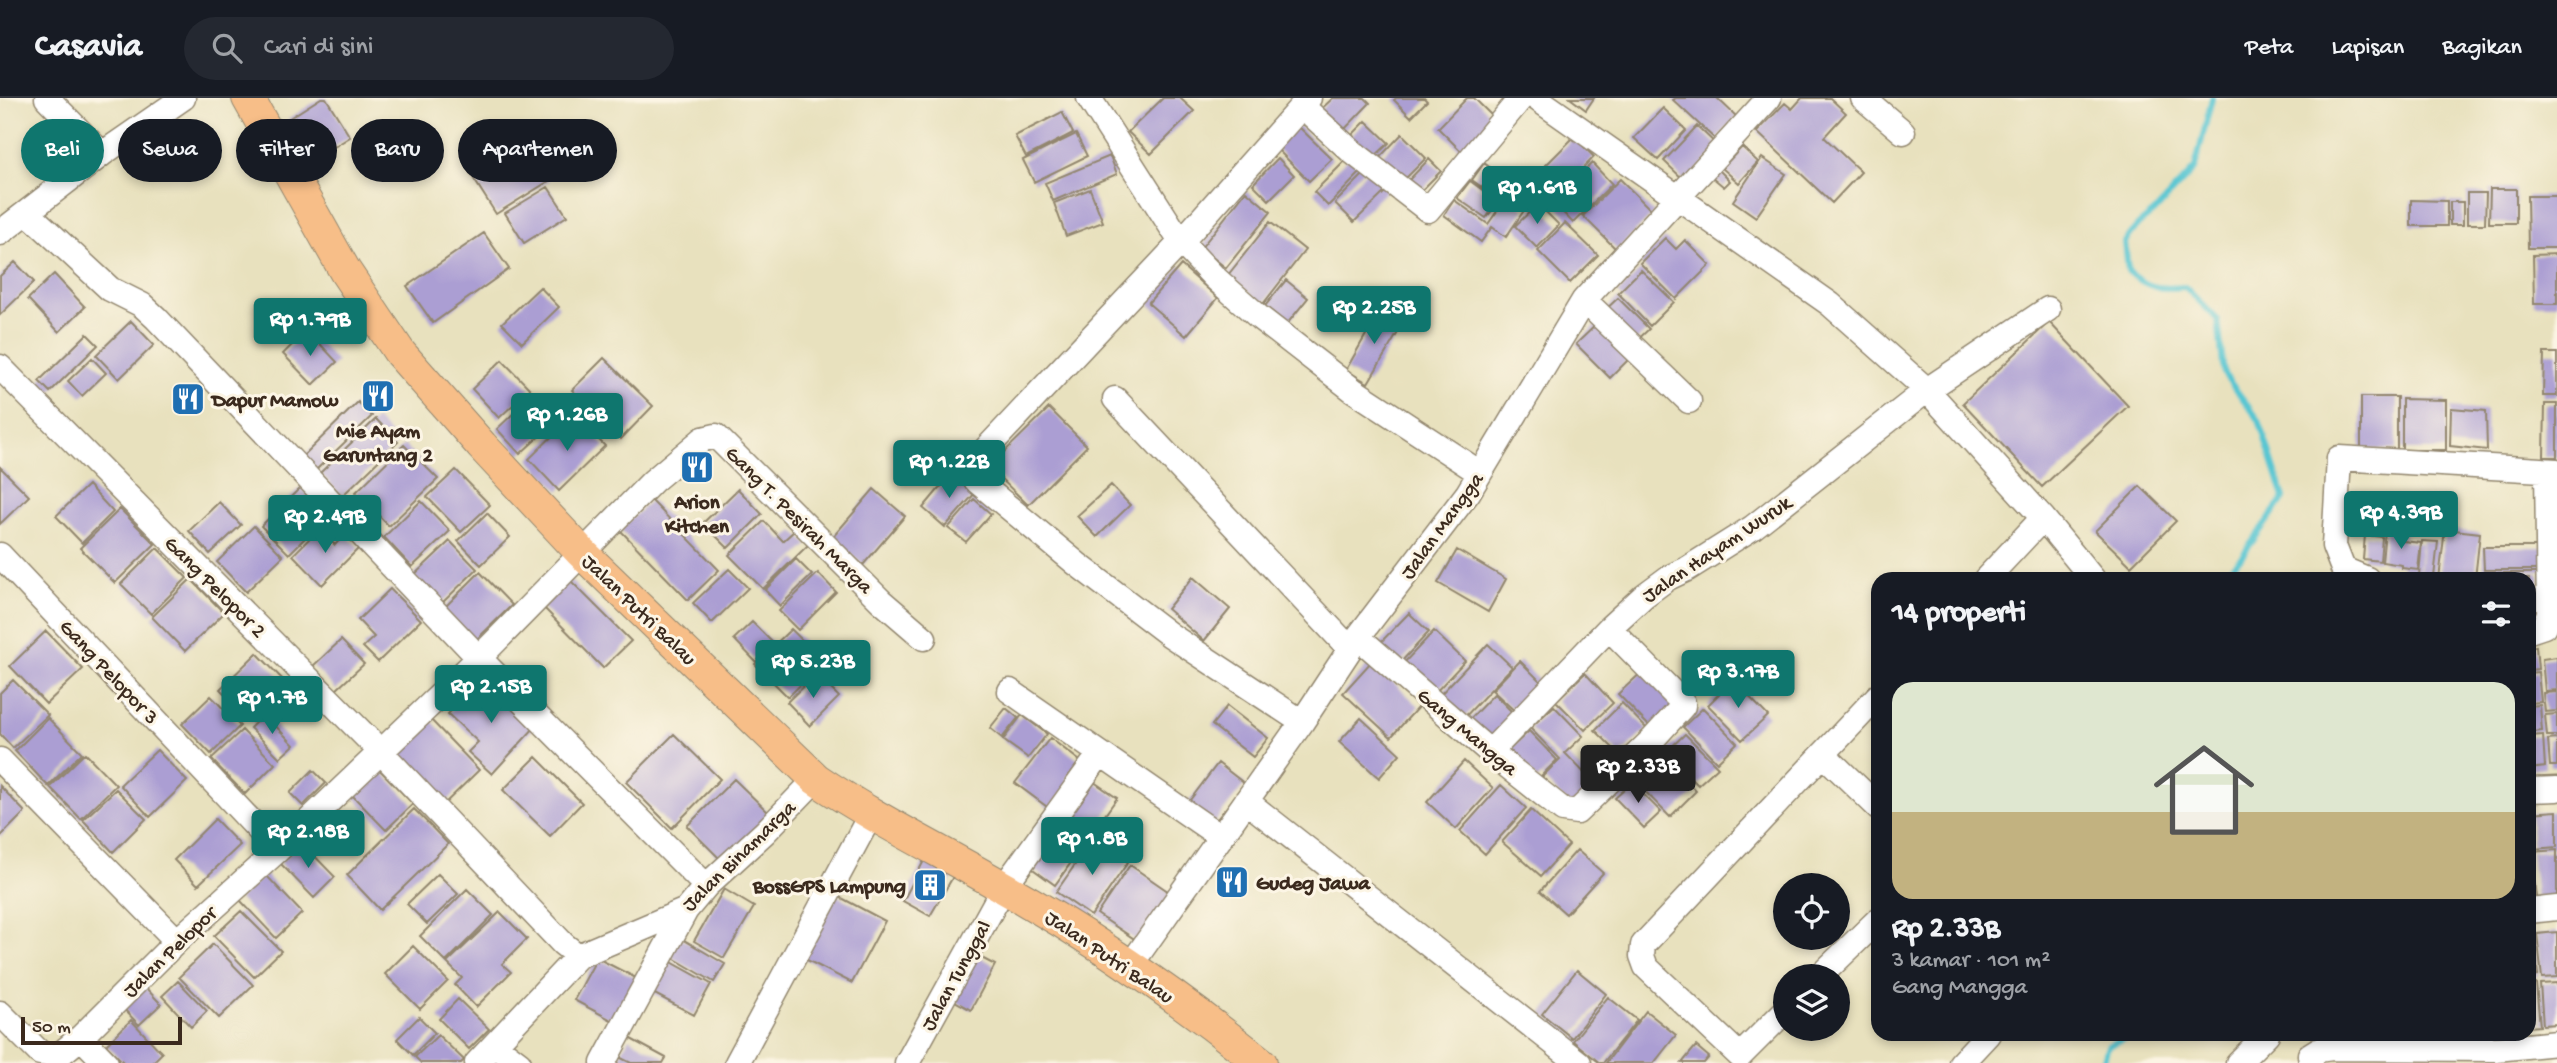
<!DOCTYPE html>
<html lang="id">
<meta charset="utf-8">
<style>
:root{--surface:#171b24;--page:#242831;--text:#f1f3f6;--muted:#9ea1a6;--line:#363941;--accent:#0f766e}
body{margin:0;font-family:"Gochi Hand",sans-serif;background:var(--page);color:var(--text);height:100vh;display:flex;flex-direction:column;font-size:26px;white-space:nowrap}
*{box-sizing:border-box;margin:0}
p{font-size:23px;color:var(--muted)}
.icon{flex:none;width:38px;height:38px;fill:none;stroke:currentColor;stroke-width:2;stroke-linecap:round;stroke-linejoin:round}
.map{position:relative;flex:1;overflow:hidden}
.drawer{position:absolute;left:1871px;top:474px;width:665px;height:469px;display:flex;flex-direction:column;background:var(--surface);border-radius:21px;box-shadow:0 4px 10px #0003}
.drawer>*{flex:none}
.top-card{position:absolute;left:21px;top:21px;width:665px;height:63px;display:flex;gap:14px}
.tools{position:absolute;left:1773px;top:775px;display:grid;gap:14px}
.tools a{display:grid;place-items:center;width:77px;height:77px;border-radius:50%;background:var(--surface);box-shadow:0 4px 10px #0003;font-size:35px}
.scale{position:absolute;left:21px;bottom:18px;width:161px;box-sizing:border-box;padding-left:7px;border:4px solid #3b2a1e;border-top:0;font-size:19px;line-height:24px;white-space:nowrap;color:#3b2a1e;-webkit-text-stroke:5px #fcf5e5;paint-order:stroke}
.price{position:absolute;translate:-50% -60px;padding:0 16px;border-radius:7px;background:var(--accent);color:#fff;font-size:23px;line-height:46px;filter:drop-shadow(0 2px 4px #0008)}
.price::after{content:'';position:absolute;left:50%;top:42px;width:21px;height:16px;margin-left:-10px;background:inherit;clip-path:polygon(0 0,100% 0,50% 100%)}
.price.active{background:#222;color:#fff}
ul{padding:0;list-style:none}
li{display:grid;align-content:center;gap:14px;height:371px;padding:0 21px}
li+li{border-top:2px solid var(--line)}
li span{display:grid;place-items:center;height:217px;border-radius:21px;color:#555}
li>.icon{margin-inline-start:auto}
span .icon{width:126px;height:126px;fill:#fffc;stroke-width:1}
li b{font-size:30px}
h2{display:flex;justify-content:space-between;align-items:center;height:84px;padding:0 21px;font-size:30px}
.tag{padding:0 24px;border-radius:32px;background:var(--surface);box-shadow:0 4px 10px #0003;font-size:24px;line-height:63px}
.tag.active{background:var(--accent);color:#fff}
header{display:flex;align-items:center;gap:42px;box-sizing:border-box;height:98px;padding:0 35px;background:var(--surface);border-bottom:2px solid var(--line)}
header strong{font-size:33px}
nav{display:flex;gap:38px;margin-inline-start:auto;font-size:24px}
.search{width:490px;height:63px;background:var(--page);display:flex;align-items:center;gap:18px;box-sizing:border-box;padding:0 24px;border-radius:38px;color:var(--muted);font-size:26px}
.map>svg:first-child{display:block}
</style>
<header>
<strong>Casavia</strong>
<div class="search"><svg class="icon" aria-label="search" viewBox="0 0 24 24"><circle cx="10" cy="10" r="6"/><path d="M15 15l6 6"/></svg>Cari di sini</div>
<nav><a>Peta</a><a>Lapisan</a><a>Bagikan</a></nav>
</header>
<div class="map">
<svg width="2557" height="965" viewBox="0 0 2557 965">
<rect width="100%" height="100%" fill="#fcf5e5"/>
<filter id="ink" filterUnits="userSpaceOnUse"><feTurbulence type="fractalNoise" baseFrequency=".0143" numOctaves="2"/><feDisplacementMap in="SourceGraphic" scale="14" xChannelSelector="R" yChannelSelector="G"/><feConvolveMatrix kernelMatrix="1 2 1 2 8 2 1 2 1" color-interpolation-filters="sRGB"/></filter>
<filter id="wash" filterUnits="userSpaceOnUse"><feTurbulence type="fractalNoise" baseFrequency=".00686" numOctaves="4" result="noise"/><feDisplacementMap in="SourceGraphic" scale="28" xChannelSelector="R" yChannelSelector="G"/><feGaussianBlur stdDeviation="1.57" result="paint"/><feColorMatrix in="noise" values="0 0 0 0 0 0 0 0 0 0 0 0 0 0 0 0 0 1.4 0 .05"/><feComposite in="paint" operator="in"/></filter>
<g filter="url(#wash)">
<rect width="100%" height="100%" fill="#e8e1be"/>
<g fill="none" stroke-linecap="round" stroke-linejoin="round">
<path stroke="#59c6d2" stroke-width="6" d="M2212,0L2195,70L2154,114L2138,127L2125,144L2128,173C2148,191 2159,191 2185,189L2218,222L2224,276L2259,322L2284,400L2242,458L2220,481
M2103,965L2108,948L2133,936"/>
</g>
<g id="blocks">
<path fill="#ab9ed3" d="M321,0H326L350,39L313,62L288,21Z
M1163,0H1180L1194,13L1151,56L1128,34Z
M1333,0H1365L1370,5L1340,36L1318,14Z
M1396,0H1424L1427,3L1411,19L1394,2Z
M1467,0H1474L1495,21L1462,54L1438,30Z
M1570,0H1594L1586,12Z
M1676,0H1717L1737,19L1716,42L1673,2Z
M1802,0H1830L1846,15L1824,39L1861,74L1832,105L1757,34L1785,5L1792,11Z
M1663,10L1686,32L1658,62L1634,40Z
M1062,14L1073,35L1026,59L1015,38Z
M1366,23L1389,45L1371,62L1349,40Z
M1298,28L1332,61L1309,83L1276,50Z
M1697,28L1719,49L1686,84L1664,63Z
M518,33L549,83L496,116L465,67Z
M1076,36L1087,58L1034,84L1023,62Z
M1402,36L1426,60L1402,84L1379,60Z
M1574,39L1594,59L1550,104L1529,84Z
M1742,49L1758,64L1739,85L1722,70Z
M1351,57L1364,71L1328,108L1314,94Z
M1110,58L1117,76L1053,103L1045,85Z
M1278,60L1294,77L1269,102L1253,86Z
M1762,60L1786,76L1756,119L1733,103Z
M1429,61L1441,73L1416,98L1405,86Z
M1484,65L1513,86L1501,103L1472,82Z
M1592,65L1612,86L1573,125L1553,104Z
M1368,72L1387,92L1354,124L1335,105Z
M1719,72L1730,83L1724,89L1712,79Z
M1620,81L1654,115L1617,152L1583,118Z
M1470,83L1499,104L1486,120L1457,100Z
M548,89L567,118L524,145L505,115Z
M1090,91L1103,124L1066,138L1054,105Z
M2490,91H2516V125H2489Z
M1246,93L1271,114L1226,170L1201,150Z
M2467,95H2486L2485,126H2467Z
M2527,98H2557V150H2528Z
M1507,99L1525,111L1506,139L1492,129L1481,144L1444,117L1454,102L1488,126Z
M2411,102L2447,103V128H2411Z
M2450,104H2463V127H2450Z
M1538,106L1559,127L1537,150L1515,128Z
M1270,124L1305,152L1263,206L1228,177Z
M1565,125L1598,157L1570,185L1538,153Z
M484,135L509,171L433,225L407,188Z
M1665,140L1676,151L1685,142L1710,167L1676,201L1640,165Z
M2557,156V206H2534L2533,157Z
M15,164L34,184L0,217V178Z
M1181,167L1218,200L1186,238L1148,205Z
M1641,172L1674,204L1650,228L1618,195Z
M54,176L85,209L59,234L28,201Z
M1286,182L1308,200L1287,226L1265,208Z
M540,189L559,209L522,245L502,225Z
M1618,200L1649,231L1633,246L1602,215Z
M1380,212L1403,226L1368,285L1346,272Z
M131,223L154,247L119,281L96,257Z
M1599,224L1632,258L1610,280L1576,246Z
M2049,224L2128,308L2042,389L1963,305Z
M307,232L337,264L313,287L283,256Z
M87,236L98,247L50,294L39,283Z
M2544,255H2557V298H2543Z
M92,260L106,275L82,298L68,283Z
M604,260L653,308L621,341L572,292Z
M502,262L530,291L499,320L472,291Z
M535,295L559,320L520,356L497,331Z
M2361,299H2397V352L2361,351Z
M2402,301L2446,302V352H2402Z
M358,304L372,318L316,372L303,358Z
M2545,306H2557V359H2544Z
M1049,310L1087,348L1028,407L989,369Z
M2451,310L2486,313L2487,352L2450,348Z
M574,317L605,348L559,393L529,361Z
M376,321L398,344L342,398L320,375Z
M404,347L438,381L389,428L356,394Z
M0,369L29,398L0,426Z
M456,372L490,407L461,434L427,399Z
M953,374L976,394L945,429L923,410Z
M88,387L113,414L82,445L56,418Z
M1111,387L1130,407L1097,439L1077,418Z
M2140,388L2176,423L2131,468L2095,433Z
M301,389L328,417L289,456L261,428Z
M738,391L762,416L728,450L703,425Z
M874,391L905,418L863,467L832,440Z
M974,401L991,416L966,444L948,430Z
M651,402L719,472L688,502L620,432Z
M421,403L450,433L412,469L384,439Z
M219,404L241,427L210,456L189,433Z
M120,411L155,446L115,485L80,450Z
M487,415L510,439L481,467L458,443Z
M764,423L783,443L794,433L808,447L763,491L729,457Z
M254,428L283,458L246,494L217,464Z
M319,431L335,447L345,436L359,450L322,487L293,457Z
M2445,431L2480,435L2475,481H2439Z
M2385,433L2404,435L2403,443L2421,445L2418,472L2402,470V467L2382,464Z
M2365,437L2382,439L2380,463L2363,461Z
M450,443L477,471L441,506L413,478Z
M2422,443L2438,444L2434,479L2419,478Z
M2483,449H2544V472H2484Z
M157,450L187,480L151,516L121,486Z
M1457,452L1506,481L1488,514L1438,485Z
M796,461L812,477L780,508L765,492Z
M729,471L748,490L712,525L693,505Z
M480,474L512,507L474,544L442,512Z
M818,475L836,494L798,532L779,513Z
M2487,475H2539V511H2529V481H2487Z
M1193,479L1230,511L1204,543L1167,511Z
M568,480L631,543L603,570L541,507Z
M191,481L224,515L185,553L152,519Z
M390,491L421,522L378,564L363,549L374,539L358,522Z
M1409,515L1429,534L1398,567L1377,548Z
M752,524L774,546L756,564L734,541Z
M791,531L824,564L788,599L755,566Z
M46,533L83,571L46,606L10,568Z
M1434,533L1465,563L1432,598L1401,568Z
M341,542L364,566L336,592L313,568Z
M1488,546L1512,569L1462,622L1438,599Z
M2536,548L2538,571L2529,572V549Z
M257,555L289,588L252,624L220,591Z
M2557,559V592L2545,593L2542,561Z
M1520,563L1546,589L1519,617L1492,592Z
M1371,564L1419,608L1391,639L1343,595Z
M1643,573L1676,608L1652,631L1618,596Z
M2538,574L2541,604L2529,605V575Z
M1585,575L1613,605L1585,632L1556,603Z
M816,576L839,599L810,628L787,604Z
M482,580L535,629L492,676L468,654L478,644L448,616Z
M13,582L48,617L13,650L0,636V595Z
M1733,582L1768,618L1742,642L1708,607Z
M2557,594V613L2545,614L2543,595Z
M1494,596L1514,616L1487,645L1466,625Z
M211,598L240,628L211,656L182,626Z
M1622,605L1647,631L1620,657L1595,632Z
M2540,607L2542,633L2529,634V608Z
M1227,608L1268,640L1253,659L1212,627Z
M1554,608L1583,638L1565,655L1597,688L1573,711L1542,679L1560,661L1530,630Z
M1006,610L1018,620L1002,640L990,630Z
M1703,610L1737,645L1717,664L1683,629Z
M264,616L294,647L280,660L250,630Z
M2557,616V638H2547L2545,617Z
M1022,617L1047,636L1028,660L1003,642Z
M48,620L82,655L48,688L15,653Z
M1361,620L1400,656L1379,680L1339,644Z
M430,621L479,672L438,712L389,661Z
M242,632L275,666L245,696L211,661Z
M1529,633L1557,662L1537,682L1509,652Z
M674,636L720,681L672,730L626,684Z
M1685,636L1718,669L1698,687L1666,654Z
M2543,637L2545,669L2529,671V638Z
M1050,640L1080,663L1066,681L1071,684L1050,711L1015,685Z
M2557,641V668H2550L2548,642Z
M157,652L187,683L150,719L120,687Z
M85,655L116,687L81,721L50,689Z
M536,659L582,705L550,738L503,692Z
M1663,659L1696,693L1670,719L1637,685Z
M1464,663L1493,690L1456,731L1427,704Z
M1218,665L1245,686L1213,726L1187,706Z
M376,668L413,706L386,732L349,694Z
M313,672L326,685L303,708L290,695Z
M1087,679L1117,700L1055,787L1026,766Z
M734,681L772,718L725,766L687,728Z
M1632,685L1661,714L1644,730L1615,700Z
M1501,687L1526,710L1485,756L1460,733Z
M0,688L25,714L0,739Z
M116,691L146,721L113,754L83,722Z
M414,711L448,746L380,812L347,777Z
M1531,712L1569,747L1541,778L1502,744Z
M2557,713V749L2533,751L2530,715Z
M215,721L240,747L198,787L174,762Z
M1093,741L1128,764L1091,818L1056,794Z
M301,744L335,779L314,800L280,765Z
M1577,752L1603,775L1566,816L1540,793Z
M2557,752V799L2536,800L2531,754Z
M928,755L957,772L930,818L903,803Z
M1130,767L1172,796L1139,844L1097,816Z
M265,776L302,815L276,840L239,801Z
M438,776L458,796L427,826L407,806Z
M467,791L493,817L446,864L420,838Z
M724,791L754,809L724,860L694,843Z
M836,797L885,823L852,885L803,860Z
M241,813L281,853L254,879L214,838Z
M500,814L527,841L502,866L511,874L476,909L455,887L462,880L447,865Z
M2557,834V879L2542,880L2537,836Z
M2534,837L2538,878L2529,879V838Z
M679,839L725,866L714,884L668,857Z
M213,846L253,887L219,920L179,879Z
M413,848L448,883L420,911L385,876Z
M970,854L995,867L971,912L946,898Z
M597,860L640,882L617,925L574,902Z
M666,861L711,886L694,917L649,893Z
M1577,872L1606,896L1572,940L1542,916Z
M178,883L207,913L191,929L162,898Z
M2557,885V926L2543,927L2540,886Z
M2529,886H2536L2540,928L2529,929Z
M144,888L161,906L139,927L122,909Z
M1608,899L1637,922L1603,965H1600L1573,943Z
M458,901L489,931L469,951L439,921Z
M1646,913L1676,937L1654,965H1606Z
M419,919L435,935L413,957L397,941Z
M131,922L162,955L152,965H124L106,947Z
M438,937L464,962L461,965H421L415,959Z
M629,940L666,960L663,965H631L619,959Z
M1696,948L1709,959L1704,965H1682Z"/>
</g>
</g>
<g filter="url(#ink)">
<use href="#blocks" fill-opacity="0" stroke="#92866e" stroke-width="2"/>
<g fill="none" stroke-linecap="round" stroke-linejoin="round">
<g stroke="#92866e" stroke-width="27">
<path id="minor" d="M47,0L102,56
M1089,0L1181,144L1214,179L1260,220L1353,292L1480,375
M1536,0L1830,206L1927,292L2043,420L2093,481
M1863,0L1903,34
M1302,8L1350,52L1428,112L1521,0
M28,115L110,191L142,207L156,220L479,560L706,788
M0,135L102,56L183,0
M1584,202L1689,303
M0,269L380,653L563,846L578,858
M1115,301L1350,551
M0,457L278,752
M1986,481L2043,420
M2367,481L2343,471L2334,448L2339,360L2557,373
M2529,533L2544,528L2549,515L2547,373
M1358,539L1490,654L1563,712L1577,714L1652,642L1683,608V605L1609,530
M1010,593L1221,739
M1302,624L1170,537L1077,466L978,384L972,378L971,367L1181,144L1309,0
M1490,654L1609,530L1645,497L1668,480L1687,471L1752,430L1927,292L2048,211
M1823,656L1878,709
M0,662L177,843
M2529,692L2557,691
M1246,703L1579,965
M2529,813L2557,810
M1130,868L1302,624L1358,539L1468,395L1584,202L1769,0
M1820,878L1878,822
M1785,913L1740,958L1646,869L1642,858L1643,847L1878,598
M0,915L40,955L58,958L81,939L177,843L278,752L479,560L653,383L703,341L716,338L881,503L924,540
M81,939L106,965
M495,947L519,965
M477,965L578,858L686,812L706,788L765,734L816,681
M603,965L686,812
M737,965L871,716
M907,965L1004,789L1100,656
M1961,965L1988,936
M2238,965L2267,936
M2311,965L2310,957L2318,952L2332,950L2496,951L2557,945"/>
</g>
<g stroke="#92866e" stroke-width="34">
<path id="major" d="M248,0L345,173L400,255L482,348L581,454L816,681C875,721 939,752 1001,788C1092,839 1180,900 1261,965"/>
</g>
<use href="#minor" stroke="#fff" stroke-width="24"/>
<use href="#major" stroke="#f7be88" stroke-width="32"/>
</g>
</g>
<defs>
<g id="restaurant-square" transform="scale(1.75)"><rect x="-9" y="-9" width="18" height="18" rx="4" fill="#1f6fb2" stroke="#fcf5e5"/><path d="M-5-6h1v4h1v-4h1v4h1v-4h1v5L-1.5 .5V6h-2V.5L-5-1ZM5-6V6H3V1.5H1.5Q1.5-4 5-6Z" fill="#fff"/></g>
<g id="building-square" transform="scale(1.75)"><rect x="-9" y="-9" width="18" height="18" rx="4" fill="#1f6fb2" stroke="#fcf5e5"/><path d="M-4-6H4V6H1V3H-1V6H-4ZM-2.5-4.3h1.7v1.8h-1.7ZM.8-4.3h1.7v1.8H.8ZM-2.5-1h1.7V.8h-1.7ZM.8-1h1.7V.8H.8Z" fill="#fff"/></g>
</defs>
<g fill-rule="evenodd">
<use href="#restaurant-square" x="378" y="298"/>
<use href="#restaurant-square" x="188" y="301"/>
<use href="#restaurant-square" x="697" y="369"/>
<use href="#restaurant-square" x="1232" y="784"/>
<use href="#building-square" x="930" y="787"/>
</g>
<g text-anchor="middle" stroke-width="6" stroke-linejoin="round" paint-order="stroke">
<g font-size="21" font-weight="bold" fill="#3b2a1e" stroke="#fcf5e5" text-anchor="start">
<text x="212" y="308">Dapur Mamow</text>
<text x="378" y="339" text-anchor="middle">Mie Ayam<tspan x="378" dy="24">Garuntang 2</tspan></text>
<text x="697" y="410" text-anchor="middle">Arion<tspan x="697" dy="24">Kitchen</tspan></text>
<text x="1256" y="791">Gudeg Jawa</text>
<text x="906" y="794" text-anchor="end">BossGPS Lampung</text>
</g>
<g font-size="21" fill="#3b2a1e" stroke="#fcf5e5">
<text transform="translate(800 421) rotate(45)" y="7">Gang T. Pesirah Marga</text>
<text transform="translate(1441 427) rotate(-54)" y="7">Jalan Mangga</text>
<text transform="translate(1716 450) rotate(-34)" y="7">Jalan Hayam Wuruk</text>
<text transform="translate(216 488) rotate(45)" y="7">Gang Pelopor 2</text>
<text transform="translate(640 511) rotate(44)" y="7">Jalan Putri Balau</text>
<text transform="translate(110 573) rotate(47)" y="7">Gang Pelopor 3</text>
<text transform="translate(1468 633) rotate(40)" y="7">Gang Mangga</text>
<text transform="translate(738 757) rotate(-44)" y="7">Jalan Binamarga</text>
<text transform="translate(169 853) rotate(-44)" y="7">Jalan Pelopor</text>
<text transform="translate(1110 858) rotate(34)" y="7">Jalan Putri Balau</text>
<text transform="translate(955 877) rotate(-61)" y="7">Jalan Tunggal</text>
</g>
</g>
</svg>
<div class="tools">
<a><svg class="icon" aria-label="locate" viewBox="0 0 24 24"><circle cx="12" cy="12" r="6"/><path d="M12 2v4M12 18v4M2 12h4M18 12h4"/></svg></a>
<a><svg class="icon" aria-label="layers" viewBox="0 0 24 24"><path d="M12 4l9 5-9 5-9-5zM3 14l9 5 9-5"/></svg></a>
</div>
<div class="scale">50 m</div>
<b class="price" style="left:1537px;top:128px">Rp 1.61B</b>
<b class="price" style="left:1374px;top:248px">Rp 2.25B</b>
<b class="price" style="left:310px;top:260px">Rp 1.79B</b>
<b class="price" style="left:567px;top:355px">Rp 1.26B</b>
<b class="price" style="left:949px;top:402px">Rp 1.22B</b>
<b class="price" style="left:2401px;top:453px">Rp 4.39B</b>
<b class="price" style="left:325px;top:457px">Rp 2.49B</b>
<b class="price" style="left:813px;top:602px">Rp 5.23B</b>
<b class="price" style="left:1738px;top:612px">Rp 3.17B</b>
<b class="price" style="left:491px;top:627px">Rp 2.15B</b>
<b class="price" style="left:272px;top:638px">Rp 1.7B</b>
<b class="price active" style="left:1638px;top:707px">Rp 2.33B</b>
<b class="price" style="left:308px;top:772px">Rp 2.18B</b>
<b class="price" style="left:1092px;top:779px">Rp 1.8B</b>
<div class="top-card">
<a class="tag active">Beli</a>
<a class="tag">Sewa</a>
<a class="tag">Filter</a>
<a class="tag">Baru</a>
<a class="tag">Apartemen</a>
</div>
<section class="drawer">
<h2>14 properti<svg class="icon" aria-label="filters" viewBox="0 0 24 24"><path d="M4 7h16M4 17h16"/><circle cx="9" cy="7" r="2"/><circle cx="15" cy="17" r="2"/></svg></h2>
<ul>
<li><span style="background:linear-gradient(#dfe7d0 60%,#c2b280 0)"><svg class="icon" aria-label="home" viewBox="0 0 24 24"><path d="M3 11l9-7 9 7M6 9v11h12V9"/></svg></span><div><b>Rp 2.33B</b><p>3 kamar · 101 m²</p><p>Gang Mangga</p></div></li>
</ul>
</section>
</div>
